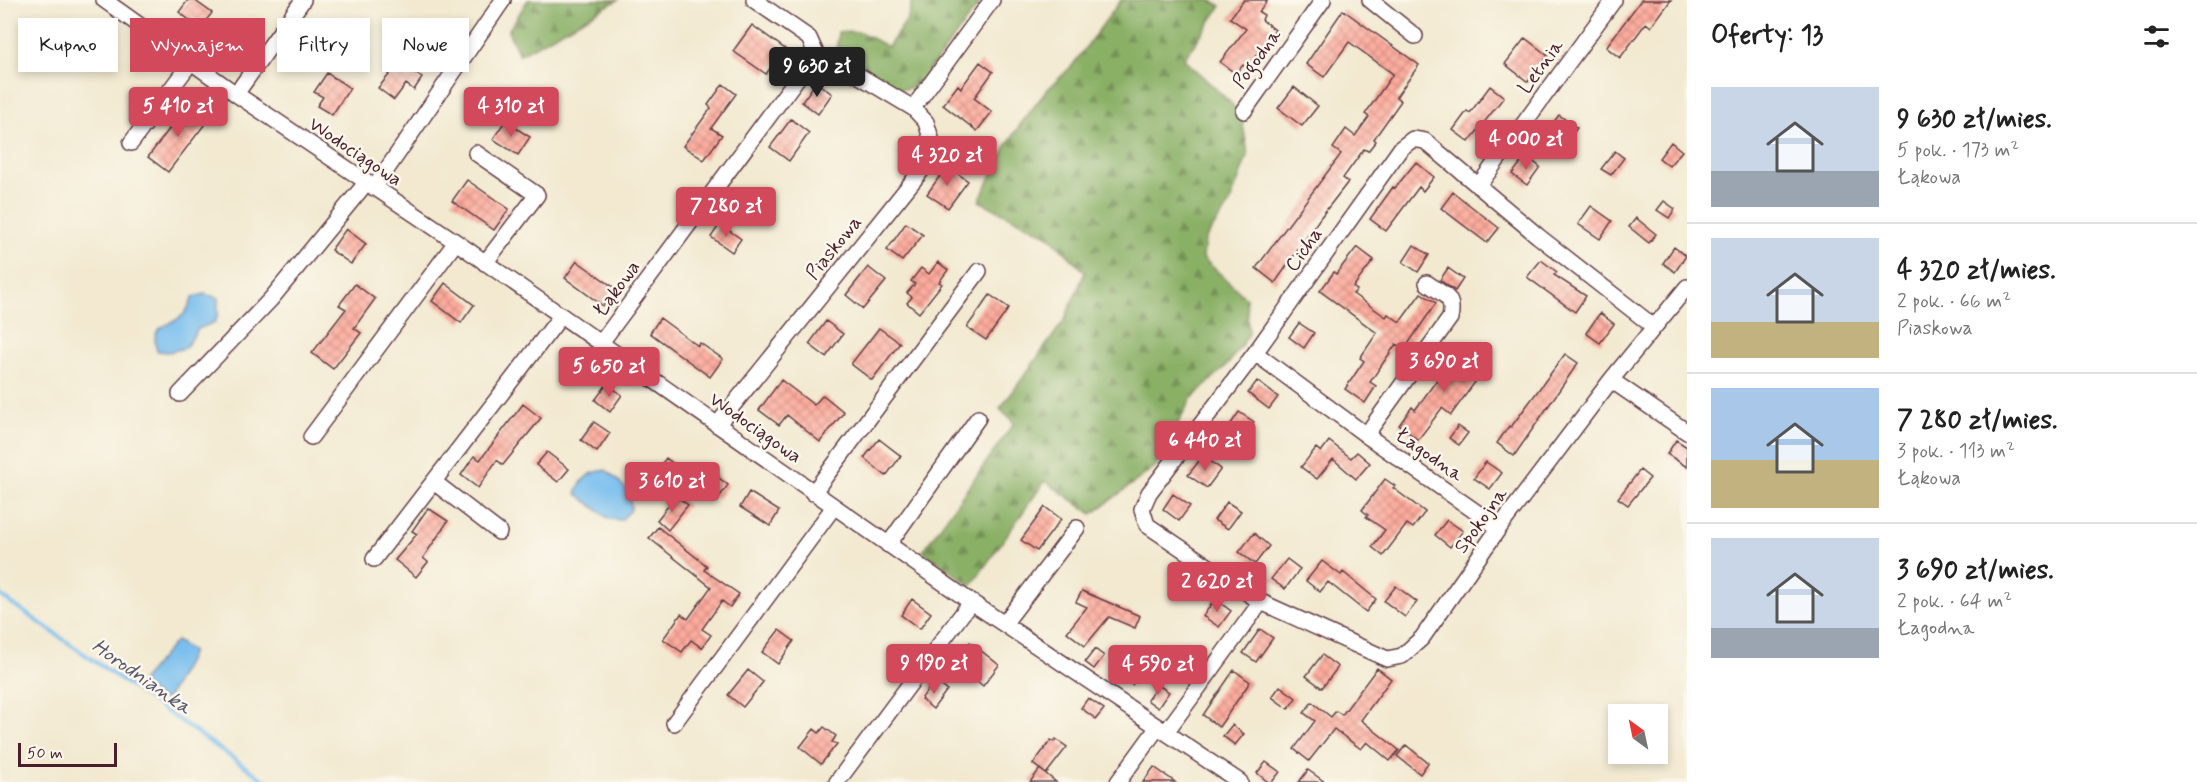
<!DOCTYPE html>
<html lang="pl">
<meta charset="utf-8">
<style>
:root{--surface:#fff;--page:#f2f2f2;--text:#222;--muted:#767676;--line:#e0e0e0;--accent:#d1495b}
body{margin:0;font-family:Mynerve,sans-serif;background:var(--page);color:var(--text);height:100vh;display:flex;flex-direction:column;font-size:22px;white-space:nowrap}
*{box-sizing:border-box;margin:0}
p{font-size:20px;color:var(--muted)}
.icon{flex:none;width:33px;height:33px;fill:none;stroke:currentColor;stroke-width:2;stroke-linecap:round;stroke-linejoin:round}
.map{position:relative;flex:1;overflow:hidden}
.sheet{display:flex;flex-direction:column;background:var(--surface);width:510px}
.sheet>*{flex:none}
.guide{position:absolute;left:18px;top:18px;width:570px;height:54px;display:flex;gap:12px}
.needle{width:39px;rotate:327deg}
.buttons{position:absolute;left:1608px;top:704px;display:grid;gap:12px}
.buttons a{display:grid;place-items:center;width:60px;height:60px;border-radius:0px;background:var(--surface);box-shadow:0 3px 9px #0003;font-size:30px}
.scale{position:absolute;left:18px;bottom:15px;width:99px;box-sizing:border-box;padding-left:6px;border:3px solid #4a1f2b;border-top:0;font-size:16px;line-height:21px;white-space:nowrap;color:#4a1f2b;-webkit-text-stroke:4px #fbf7ec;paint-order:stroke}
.price{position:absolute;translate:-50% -51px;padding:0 14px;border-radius:6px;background:var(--accent);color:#fff;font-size:20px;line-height:39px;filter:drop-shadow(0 2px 3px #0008)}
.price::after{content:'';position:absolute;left:50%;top:36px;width:18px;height:14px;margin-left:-9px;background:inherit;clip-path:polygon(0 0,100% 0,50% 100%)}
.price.current{background:#222;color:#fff}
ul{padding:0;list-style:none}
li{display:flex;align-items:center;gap:18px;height:150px;padding:0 24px}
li+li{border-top:2px solid var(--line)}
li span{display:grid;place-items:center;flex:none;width:168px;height:120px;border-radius:0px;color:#555}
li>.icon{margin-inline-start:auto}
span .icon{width:72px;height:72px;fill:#fffc;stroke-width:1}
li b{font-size:26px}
h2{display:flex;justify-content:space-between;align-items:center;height:72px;padding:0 24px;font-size:26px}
.pill{padding:0 21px;border-radius:0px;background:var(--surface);box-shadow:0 3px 9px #0003;font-size:21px;line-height:54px}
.pill.current{background:var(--accent);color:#fff}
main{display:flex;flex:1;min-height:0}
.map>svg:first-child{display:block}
</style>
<main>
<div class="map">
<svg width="1687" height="782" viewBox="0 0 1687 782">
<defs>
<pattern id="forest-firs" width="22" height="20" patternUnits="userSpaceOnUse" patternTransform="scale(1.5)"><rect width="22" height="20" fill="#8ab066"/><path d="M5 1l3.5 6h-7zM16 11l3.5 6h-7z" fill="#738f54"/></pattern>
<pattern id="building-cross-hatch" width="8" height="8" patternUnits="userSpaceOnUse" patternTransform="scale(1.5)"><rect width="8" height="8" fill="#fdac9d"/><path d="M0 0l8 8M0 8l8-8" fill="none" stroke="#cf8b80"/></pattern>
</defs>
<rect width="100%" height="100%" fill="#fbf7ec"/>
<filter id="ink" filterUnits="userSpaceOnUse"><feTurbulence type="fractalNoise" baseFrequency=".0167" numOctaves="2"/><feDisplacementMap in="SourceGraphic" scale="12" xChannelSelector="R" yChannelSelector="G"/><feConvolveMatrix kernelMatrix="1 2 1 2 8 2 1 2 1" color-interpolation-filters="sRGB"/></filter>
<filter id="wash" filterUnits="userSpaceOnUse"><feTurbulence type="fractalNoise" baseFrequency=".008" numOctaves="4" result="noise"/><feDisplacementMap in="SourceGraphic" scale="24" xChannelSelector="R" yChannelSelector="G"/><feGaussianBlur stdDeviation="1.35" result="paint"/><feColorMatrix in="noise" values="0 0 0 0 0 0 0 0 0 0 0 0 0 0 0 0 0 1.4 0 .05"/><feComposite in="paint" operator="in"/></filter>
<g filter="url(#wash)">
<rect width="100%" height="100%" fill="#f2e9d0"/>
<path fill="url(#forest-firs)" stroke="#6a6848" stroke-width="1.5" d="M528,0H618L519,55L508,31Z
M912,0H982L917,87L896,90L873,76L837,47L838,32H860L888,47L908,18Z
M1121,0H1210L1221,6L1184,59L1232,104L1242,119L1248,154L1229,205L1205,239L1203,258L1246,298L1249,334L1229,363L1191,399L1155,467L1092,514L1045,481L971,586L923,551L1014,423L1000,409L1064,321L1085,272L1049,236L979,201L1006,146L1020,125L1046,91L1072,66Z"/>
<path fill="#76bdee" stroke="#606e8c" stroke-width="1.5" d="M205,294L218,298V315L215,322L198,329L185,348L168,352L157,351C148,322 171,328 184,314C188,309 191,302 193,297Z
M606,470C620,482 632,490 631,510L621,520L609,519L576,493C582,478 589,472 606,470Z
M176,641L192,651L187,663L166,700C156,697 147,689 141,681Z"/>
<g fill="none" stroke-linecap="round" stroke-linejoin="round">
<path stroke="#76bdee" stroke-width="4" d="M0,595L267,782"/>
</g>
<g id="blocks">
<path fill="url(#building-cross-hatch)" d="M188,0H194L212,13L200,28L179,12Z
M1244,0H1268L1259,12L1264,15L1262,20L1275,30L1247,68L1243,65L1236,74L1220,62L1246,29L1230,18Z
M1641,0H1671L1651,27L1646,23L1620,58L1606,47Z
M1343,10L1419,65L1396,97L1401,101L1374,139L1376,141L1368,151L1364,149L1343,178L1348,182L1320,218L1275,283L1256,268L1341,154L1333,148L1346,129L1355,136L1369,117L1365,114L1393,74L1349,42L1324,77L1306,64Z
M232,24L255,42L243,58L220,40Z
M752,25L785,49L766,74L733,51Z
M1525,38L1548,56L1528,82L1505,64Z
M400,62L422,78L414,90L406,84L394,100L378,88Z
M980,62L993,72L974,98L992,112L977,131L943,105L958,85L961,88Z
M327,73L350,88L332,115L317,106L323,97L314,92Z
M816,82L832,94L818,114L802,102Z
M723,84L736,94L711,128L722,135L704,160L683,146L711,108L708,105Z
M1490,86L1504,97L1469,142L1453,130L1467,111L1470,113Z
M1294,87L1318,106L1302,126L1278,108Z
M188,104L208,120L168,172L148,157Z
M1559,115L1577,128L1559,153L1541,139Z
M791,119L809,133L789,161L770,147Z
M505,121L530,137L518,155L493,139Z
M1671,142L1682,151L1669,166L1659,158Z
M1615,151L1624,158L1611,175L1601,169Z
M1526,156L1540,167L1527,185L1512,174Z
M1416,162L1434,177L1423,191L1419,187L1386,231L1370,219L1393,187L1395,188Z
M947,166L968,181L948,208L927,194Z
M467,180L509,209L494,230L452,201Z
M1453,192L1499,228L1487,243L1441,208Z
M1664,201L1675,209L1669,218L1657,210Z
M1591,206L1612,221L1600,239L1578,224Z
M1636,218L1656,234L1649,243L1629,227Z
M906,223L923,235L902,261L887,250Z
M720,224L741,239L732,252L711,237Z
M346,229L366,244L351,264L331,250Z
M1414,245L1429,255L1418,272L1403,262Z
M1357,247L1374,260L1353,287L1357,290L1353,294L1386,317L1388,314L1400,322L1421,293L1436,303L1404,350L1396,344L1370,382L1376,386L1365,403L1345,389L1364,361L1360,358L1377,333L1320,291L1334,272L1336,274Z
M1674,247L1686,256L1675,272L1663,263Z
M1541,260L1557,272L1554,275L1586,296L1575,312L1527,277Z
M577,261L616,289L603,306L565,278Z
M938,262L948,270L939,282L942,284L919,313L907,303L912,297L907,293L915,284L911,281L921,268L929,274Z
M868,267L886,281L863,309L846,295Z
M1448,268L1463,279L1455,291L1440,280Z
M445,283L474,305L461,323L432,301Z
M355,284L375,299L354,328L361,333L333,369L312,353L346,309L339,305Z
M990,295L1009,308L986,340L967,327Z
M1600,313L1614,324L1600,343L1586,333Z
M660,318L698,346L700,343L723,359L710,377L650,333Z
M826,321L843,334L826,357L809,344Z
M1299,323L1314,333L1304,348L1289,337Z
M879,328L900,343L872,380L851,364Z
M1460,348L1486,367L1451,415L1442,408L1418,440L1399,425L1412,407L1415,410Z
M1565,354L1578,363L1514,456L1497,443L1509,426L1511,427Z
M781,380L814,405L823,395L844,412L820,442L787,415L779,425L759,410Z
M1257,381L1278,397L1269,409L1248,393Z
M607,384L622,395L610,412L595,400Z
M523,404L541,418L503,465L497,460L478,488L461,475L474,456L480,460Z
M1239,412L1254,422L1243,439L1228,428Z
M594,422L610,433L597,452L581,440Z
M1458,426L1468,433L1459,445L1449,438Z
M879,439L901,456L886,476L864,458Z
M1676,440L1687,447V467L1667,454Z
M1329,441L1351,458L1357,452L1370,463L1356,479L1333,459L1317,479L1301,467L1316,448L1321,452Z
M547,452L569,469L558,482L536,465Z
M1203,456L1221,469L1207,488L1188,475Z
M666,458L687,474L674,491L653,475Z
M1486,462L1502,473L1490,489L1474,478Z
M707,469L728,485L718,499L696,483Z
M1640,470L1650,478L1628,505L1618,498Z
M1385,479L1395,486L1393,488L1425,512L1413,528L1407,524L1383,556L1372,547L1385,530L1366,517L1368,515L1362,510Z
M749,492L779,511L770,526L740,507Z
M1173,494L1190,506L1179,521L1163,509Z
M676,496L688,505L668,530L657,520Z
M1227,502L1241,511L1228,529L1214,520Z
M1045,507L1061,519L1037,551L1021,540Z
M428,508L448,521L423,558L428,562L416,577L395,560L417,534L412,531Z
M1447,520L1463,531L1450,547L1435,535Z
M658,527L707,566L704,570L739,594L730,607L722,601L702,629L711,635L702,648L691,640L682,652L663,639L681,614L688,619L711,587L649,538Z
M1254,533L1269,546L1255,564L1239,552Z
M1287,559L1300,569L1285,589L1271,579Z
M1322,561L1341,575L1343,572L1376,599L1366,612L1328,582L1320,592L1306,581Z
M1396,586L1417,602L1405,617L1384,601Z
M1082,591L1140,616L1135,628L1109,617L1085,646L1067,632L1087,607L1076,602Z
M912,599L931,613L920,629L901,615Z
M1215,599L1231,611L1219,627L1203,616Z
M1260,629L1273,638L1256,662L1243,653Z
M779,630L794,641L778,664L762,652Z
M970,642L999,665L983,686L953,662Z
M1095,649L1104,656L1094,669L1085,662Z
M1322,655L1338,667L1322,688L1306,676Z
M1131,660L1144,669L1132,685L1119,676Z
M1377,668L1391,679L1361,720L1399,750L1390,761L1367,742L1361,749L1334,729L1309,761L1294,749L1315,721L1304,713L1312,702L1331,717L1336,711L1342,715Z
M748,670L763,682L743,707L728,695Z
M1234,670L1250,682L1219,727L1203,715Z
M934,681L947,690L933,709L921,699Z
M1158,685L1169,692L1158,708L1147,700Z
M1280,686L1296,698L1288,709L1272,697Z
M1088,698L1104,709L1096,719L1081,708Z
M1232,725L1244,734L1235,745L1223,736Z
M824,727L836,736L832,742L837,744L821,764L800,747L814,729L819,733Z
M1056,739L1067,747L1046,774L1033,764L1051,740L1054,742Z
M1406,745L1428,763L1420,774L1397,756Z
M1266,762L1280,772L1272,782H1268L1257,773Z
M1154,767L1175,782H1143Z
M1040,769L1056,782H1030Z
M1308,770L1325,782H1299Z"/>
</g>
</g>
<g filter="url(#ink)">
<use href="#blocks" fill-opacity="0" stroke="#633d44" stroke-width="1.5"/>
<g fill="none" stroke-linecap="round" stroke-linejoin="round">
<g stroke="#633d44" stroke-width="18">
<path id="minor" d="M104,0L236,94L456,242L971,602L1240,782
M754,0L809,38L818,58
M1370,0L1415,36
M236,94L303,0
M1244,111L1323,0
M131,143L191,62
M476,153L537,195L485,263
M1479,185L1614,0
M374,188L503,0
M1653,326L1538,236L1425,141L1413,139L1401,148L1255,353L1149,493L1142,509L1147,525L1261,602L1387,659L1402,656L1422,638L1499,528L1611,380L1687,287
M600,344L807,65L818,58L831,59L913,108
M1255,353L1366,435L1499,528
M1611,380L1687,432
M180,394L271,299L366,183
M717,425L921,171L933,145L926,122L913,108L992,0
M1366,435L1450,318C1455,296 1443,295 1427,283
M311,437L456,242
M434,482L499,532
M813,493L979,271
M888,545L978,418
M374,559L561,316
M1004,624L1077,528
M674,723L833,508
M1166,732L1261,602
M837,782L971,602
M1118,782L1158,727"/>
</g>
<use href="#minor" stroke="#fff" stroke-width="15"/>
</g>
</g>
<g text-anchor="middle" stroke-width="5" stroke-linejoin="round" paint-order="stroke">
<g font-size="20" fill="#4a1f2b" stroke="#fbf7ec">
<text transform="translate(1256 58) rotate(-54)" y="7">Pogodna</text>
<text transform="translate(1540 66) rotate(-54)" y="7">Letnia</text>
<text transform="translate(356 151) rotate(34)" y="7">Wodociągowa</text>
<text transform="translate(833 247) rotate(-51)" y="7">Piaskowa</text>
<text transform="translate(1303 249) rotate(-55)" y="7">Cicha</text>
<text transform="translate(616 288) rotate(-54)" y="7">Łąkowa</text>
<text transform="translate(756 427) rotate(35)" y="7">Wodociągowa</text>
<text transform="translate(1430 454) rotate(35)" y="7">Łagodna</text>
<text transform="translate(1480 520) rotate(-54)" y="7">Spokojna</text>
</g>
<g font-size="21" font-style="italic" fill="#59566f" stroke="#fbf7ec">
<text transform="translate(142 676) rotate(35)" y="7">Horodnianka</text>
</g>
</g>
</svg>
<div class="buttons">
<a><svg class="needle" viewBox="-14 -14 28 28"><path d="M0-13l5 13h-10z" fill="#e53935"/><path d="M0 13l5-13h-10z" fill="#767676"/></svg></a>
</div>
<div class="scale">50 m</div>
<b class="price current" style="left:817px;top:98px">9 630 zł</b>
<b class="price" style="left:178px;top:138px">5 410 zł</b>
<b class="price" style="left:511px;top:138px">4 310 zł</b>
<b class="price" style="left:1526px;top:171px">4 000 zł</b>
<b class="price" style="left:947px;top:187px">4 320 zł</b>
<b class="price" style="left:726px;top:238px">7 280 zł</b>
<b class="price" style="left:1444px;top:393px">3 690 zł</b>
<b class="price" style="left:609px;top:398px">5 650 zł</b>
<b class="price" style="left:1205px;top:472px">6 440 zł</b>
<b class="price" style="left:672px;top:513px">3 610 zł</b>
<b class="price" style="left:1217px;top:613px">2 620 zł</b>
<b class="price" style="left:934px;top:695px">9 190 zł</b>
<b class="price" style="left:1158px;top:696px">4 590 zł</b>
<div class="guide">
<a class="pill">Kupno</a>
<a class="pill current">Wynajem</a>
<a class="pill">Filtry</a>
<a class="pill">Nowe</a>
</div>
</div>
<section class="sheet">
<h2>Oferty: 13<svg class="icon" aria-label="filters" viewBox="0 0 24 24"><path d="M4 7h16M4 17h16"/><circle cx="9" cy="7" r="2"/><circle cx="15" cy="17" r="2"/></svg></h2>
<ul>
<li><span style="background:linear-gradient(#c9d6e8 70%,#9aa5b1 0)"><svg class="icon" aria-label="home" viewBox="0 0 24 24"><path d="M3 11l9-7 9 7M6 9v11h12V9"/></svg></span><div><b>9 630 zł/mies.</b><p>5 pok. · 173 m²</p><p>Łąkowa</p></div></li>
<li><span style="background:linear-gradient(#c9d6e8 70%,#c2b280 0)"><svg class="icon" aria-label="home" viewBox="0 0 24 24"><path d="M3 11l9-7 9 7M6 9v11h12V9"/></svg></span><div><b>4 320 zł/mies.</b><p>2 pok. · 66 m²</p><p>Piaskowa</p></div></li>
<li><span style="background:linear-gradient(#a9c7e8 60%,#c2b280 0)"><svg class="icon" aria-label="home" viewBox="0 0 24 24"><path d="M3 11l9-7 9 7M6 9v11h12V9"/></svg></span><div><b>7 280 zł/mies.</b><p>3 pok. · 113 m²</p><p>Łąkowa</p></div></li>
<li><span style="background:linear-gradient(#c9d6e8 75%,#9aa5b1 0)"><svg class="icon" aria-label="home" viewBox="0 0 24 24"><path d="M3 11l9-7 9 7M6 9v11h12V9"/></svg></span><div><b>3 690 zł/mies.</b><p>2 pok. · 64 m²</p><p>Łagodna</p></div></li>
</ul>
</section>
</main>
